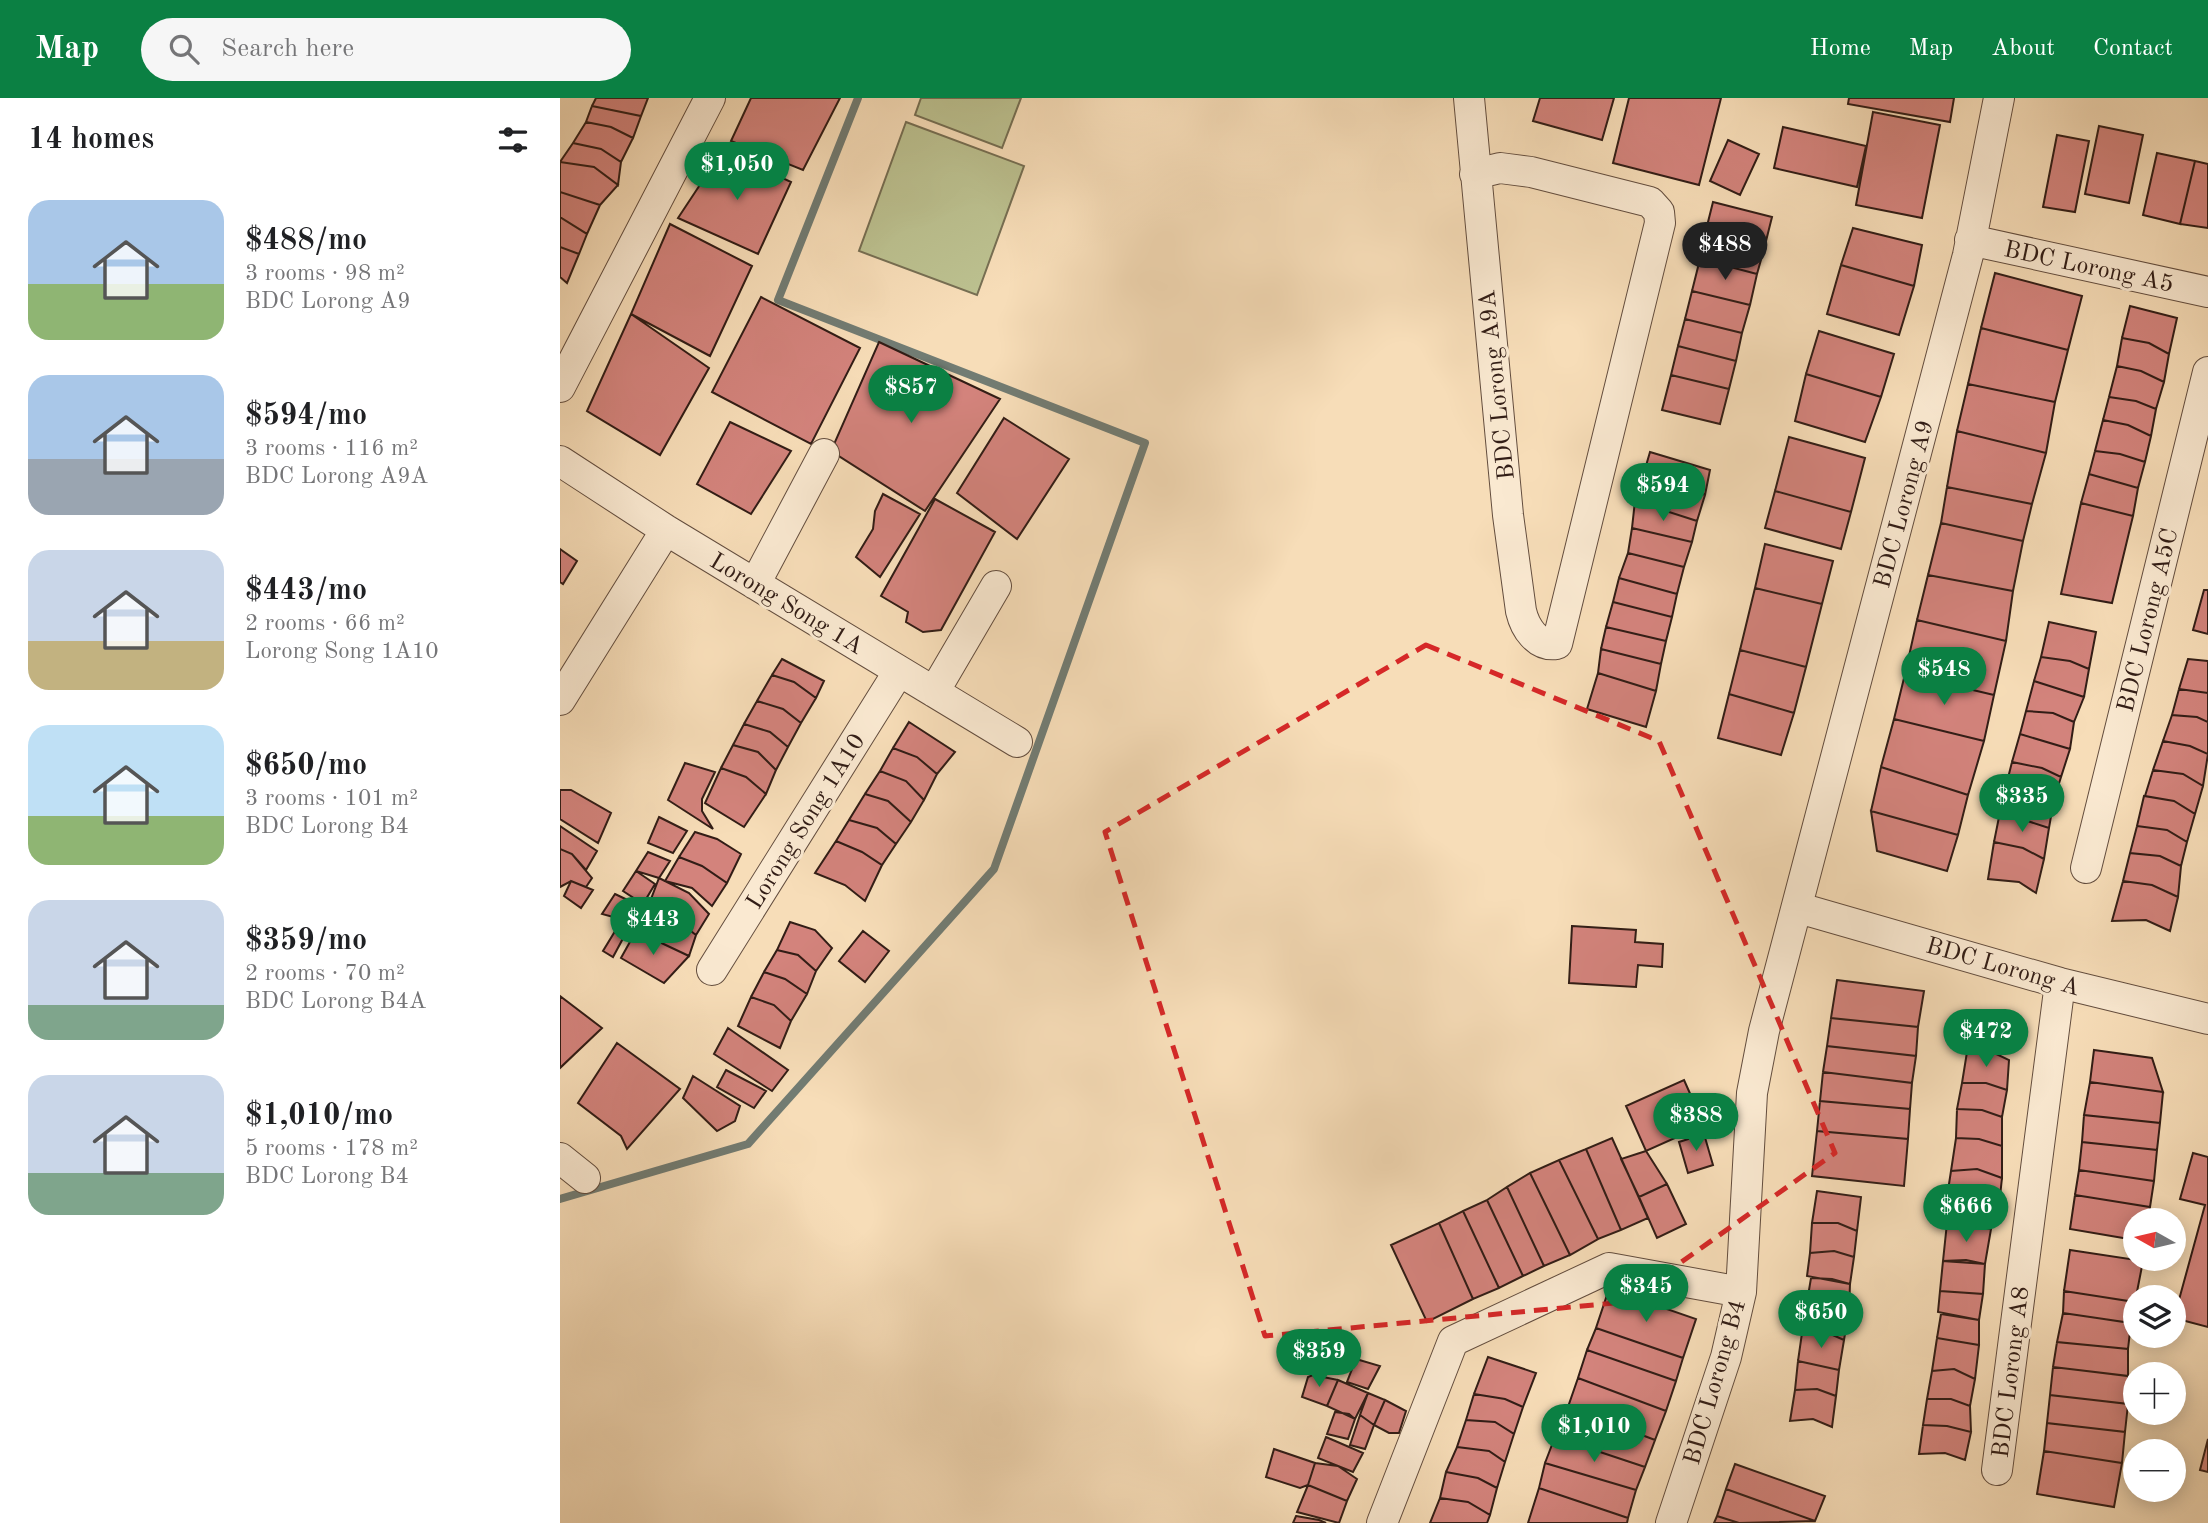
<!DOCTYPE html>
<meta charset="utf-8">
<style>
:root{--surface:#fff;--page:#f6f6f6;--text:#202124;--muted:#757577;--accent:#0b8043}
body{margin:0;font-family:"Old Standard TT",serif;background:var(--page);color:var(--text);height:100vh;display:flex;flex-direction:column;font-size:26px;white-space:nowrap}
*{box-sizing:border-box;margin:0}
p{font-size:23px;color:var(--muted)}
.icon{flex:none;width:38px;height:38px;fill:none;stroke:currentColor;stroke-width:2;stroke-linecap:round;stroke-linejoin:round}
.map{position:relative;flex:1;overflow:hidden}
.details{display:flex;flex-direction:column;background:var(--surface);width:560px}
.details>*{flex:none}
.needle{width:46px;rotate:278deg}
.controls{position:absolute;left:1563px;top:1110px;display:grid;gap:14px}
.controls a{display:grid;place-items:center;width:63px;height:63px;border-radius:50%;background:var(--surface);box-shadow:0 4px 18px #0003;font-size:35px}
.price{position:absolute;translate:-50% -60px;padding:0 16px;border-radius:24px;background:var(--accent);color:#fff;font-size:23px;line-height:46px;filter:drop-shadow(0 2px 4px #0008)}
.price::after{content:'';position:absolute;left:50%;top:42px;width:21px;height:16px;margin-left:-10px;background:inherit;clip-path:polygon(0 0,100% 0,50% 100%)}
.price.current{background:#222;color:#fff}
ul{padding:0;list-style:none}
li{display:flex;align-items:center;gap:21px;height:175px;padding:0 28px}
li span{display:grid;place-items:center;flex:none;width:196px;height:140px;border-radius:21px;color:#555}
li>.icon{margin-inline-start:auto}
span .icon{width:84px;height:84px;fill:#fffc;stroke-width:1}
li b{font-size:30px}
h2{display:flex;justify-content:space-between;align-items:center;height:84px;padding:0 28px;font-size:30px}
header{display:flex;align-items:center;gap:42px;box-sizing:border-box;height:98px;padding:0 35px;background:var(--accent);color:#fff}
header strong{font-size:33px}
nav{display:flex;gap:38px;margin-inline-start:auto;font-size:24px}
.search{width:490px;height:63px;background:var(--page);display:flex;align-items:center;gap:18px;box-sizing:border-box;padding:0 24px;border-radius:38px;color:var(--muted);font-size:26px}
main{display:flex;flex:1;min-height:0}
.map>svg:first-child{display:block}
</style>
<header>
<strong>Map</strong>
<div class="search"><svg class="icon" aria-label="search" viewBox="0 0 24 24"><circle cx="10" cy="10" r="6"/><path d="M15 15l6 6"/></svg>Search here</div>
<nav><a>Home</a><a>Map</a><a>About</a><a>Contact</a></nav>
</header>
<main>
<section class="details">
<h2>14 homes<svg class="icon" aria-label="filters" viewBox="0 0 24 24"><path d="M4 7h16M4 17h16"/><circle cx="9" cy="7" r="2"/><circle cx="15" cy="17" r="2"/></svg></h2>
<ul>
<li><span style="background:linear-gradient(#a9c7e8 60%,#8fb573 0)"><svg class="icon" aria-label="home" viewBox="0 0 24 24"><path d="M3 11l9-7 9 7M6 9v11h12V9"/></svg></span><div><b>$488/mo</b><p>3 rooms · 98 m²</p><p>BDC Lorong A9</p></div></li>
<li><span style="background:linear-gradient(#a9c7e8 60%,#9aa5b1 0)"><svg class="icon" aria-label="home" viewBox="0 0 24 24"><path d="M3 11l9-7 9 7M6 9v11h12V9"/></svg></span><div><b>$594/mo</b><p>3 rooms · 116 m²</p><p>BDC Lorong A9A</p></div></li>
<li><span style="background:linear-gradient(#c9d6e8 65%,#c2b280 0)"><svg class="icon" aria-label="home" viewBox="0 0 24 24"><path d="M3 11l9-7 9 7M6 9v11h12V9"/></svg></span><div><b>$443/mo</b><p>2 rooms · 66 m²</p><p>Lorong Song 1A10</p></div></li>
<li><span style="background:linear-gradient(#bfe0f5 65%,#8fb573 0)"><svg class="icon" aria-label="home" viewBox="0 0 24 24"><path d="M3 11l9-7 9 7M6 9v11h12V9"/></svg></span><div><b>$650/mo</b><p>3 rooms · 101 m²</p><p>BDC Lorong B4</p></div></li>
<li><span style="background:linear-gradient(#c9d6e8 75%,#7fa58c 0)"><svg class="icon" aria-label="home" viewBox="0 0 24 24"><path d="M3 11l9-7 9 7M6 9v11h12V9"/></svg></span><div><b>$359/mo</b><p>2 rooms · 70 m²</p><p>BDC Lorong B4A</p></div></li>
<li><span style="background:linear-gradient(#c9d6e8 70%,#7fa58c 0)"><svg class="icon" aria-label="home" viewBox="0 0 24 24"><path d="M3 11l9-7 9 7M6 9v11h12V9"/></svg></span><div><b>$1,010/mo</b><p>5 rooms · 178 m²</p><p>BDC Lorong B4</p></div></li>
</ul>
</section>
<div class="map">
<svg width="1648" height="1425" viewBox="0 0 1648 1425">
<rect width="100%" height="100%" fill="#f7ddb8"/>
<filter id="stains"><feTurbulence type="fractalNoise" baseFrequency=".00286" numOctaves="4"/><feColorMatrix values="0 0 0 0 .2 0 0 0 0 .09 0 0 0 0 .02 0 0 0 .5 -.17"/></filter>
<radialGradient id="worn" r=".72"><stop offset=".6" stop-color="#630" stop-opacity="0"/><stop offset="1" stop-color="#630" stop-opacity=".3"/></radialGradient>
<path fill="#bcc190" stroke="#776f53" stroke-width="2" d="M361,0H461L442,50L355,17Z
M346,24L464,68L417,197L299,153Z"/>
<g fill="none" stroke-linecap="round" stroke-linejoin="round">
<path stroke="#727c73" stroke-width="8" d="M0,1101L188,1046L434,771L585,345L218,202L298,0"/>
</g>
<path fill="#d3837c" stroke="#321d16" stroke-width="2" d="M36,0H88L81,18L32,8Z
M191,0H280L243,72L171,43Z
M980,0H1054L1042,42L973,23Z
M1069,0H1161L1139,87L1053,65Z
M1289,0H1394L1390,24L1288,6Z
M32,8L81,18L73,40L51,29L26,24Z
M1313,14L1380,27L1362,120L1296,107Z
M26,24L51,29L73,40L61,64L41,51L13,45Z
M1539,28L1583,37L1569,105L1525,96Z
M1223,29L1306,48L1297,89L1214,70Z
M1497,37L1529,43L1515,114L1483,109Z
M1168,42L1199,56L1180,97L1150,83Z
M13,45L41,51L61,64L58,87L34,69L0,64Z
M163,52L231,84L198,156L118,120Z
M1597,55L1635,63L1620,126L1583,117Z
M1635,63L1648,66V130L1620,126Z
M0,64L34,69L58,87L40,107L0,94Z
M0,94L40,107L27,136L0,119Z
M1153,104L1212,119L1204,151L1145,136Z
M0,119L27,136L19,156L0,149Z
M110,126L192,168L150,258L71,216Z
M1293,130L1362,147L1354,188L1281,167Z
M1145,136L1204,151L1197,176L1140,161Z
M0,149L19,156L7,185L0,179Z
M1140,161L1197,176L1190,207L1132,193Z
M1281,167L1354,188L1339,237L1267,216Z
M1435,175L1522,198L1508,252L1421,230Z
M1132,193L1190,207L1182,235L1125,221Z
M201,199L300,250L251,346L152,294Z
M1570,208L1617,220L1609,256L1589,245L1562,240Z
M71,216L149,270L100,357L27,313Z
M1125,221L1182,235L1176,263L1118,248Z
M1421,230L1508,252L1495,304L1408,286Z
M1259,233L1334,256L1321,299L1246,276Z
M1562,240L1589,245L1609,256L1604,284L1581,273L1557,268Z
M319,244L440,301L365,413L271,353Z
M1118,248L1176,263L1169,291L1111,277Z
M1557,268L1581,273L1604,284L1596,311L1576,303L1549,299Z
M1246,276L1321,299L1305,344L1235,323Z
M1111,277L1169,291L1160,326L1102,312Z
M1408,286L1495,304L1486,355L1397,333Z
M1549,299L1576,303L1596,311L1591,338L1568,327L1543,322Z
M444,320L509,361L457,441L397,395Z
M1543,322L1568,327L1591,338L1585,364L1560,356L1535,353Z
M170,324L231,353L191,416L137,386Z
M1397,333L1486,355L1472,406L1387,389Z
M1229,339L1305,360L1291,414L1215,393Z
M1535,353L1560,356L1585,364L1578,390L1529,376Z
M1090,354L1150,372L1145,397L1083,378Z
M1529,376L1578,390L1573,418L1521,405Z
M1083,378L1145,397L1137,423L1075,403Z
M1387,389L1472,406L1463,443L1381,425Z
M1215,393L1291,414L1281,451L1205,430Z
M323,396L360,416L320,479L296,459L313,431L315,413Z
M375,401L435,434L381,532L363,534L346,524L348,514L321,498Z
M1075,403L1137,423L1132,444L1072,430Z
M1521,405L1573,418L1552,505L1501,496Z
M1381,425L1463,443L1453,493L1368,477Z
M1072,430L1132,444L1124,469L1068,455Z
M1205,446L1273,463L1262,506L1195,490Z
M0,451L17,463L3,486L0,484Z
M1068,455L1124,469L1117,496L1059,480Z
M1368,477L1453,493L1446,543L1357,522Z
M1059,480L1117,496L1112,519L1053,504Z
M1195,490L1262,506L1246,569L1180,552Z
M1644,492H1648V536L1633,532Z
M1053,504L1112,519L1106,543L1046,529Z
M1357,522L1446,543L1434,597L1345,576Z
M1489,524L1536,534L1529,571L1510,563L1481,559Z
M1046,529L1106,543L1101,566L1041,551Z
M1041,551L1101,566L1096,593L1038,575Z
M1180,552L1246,569L1234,615L1169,596Z
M1481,559L1510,563L1529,571L1524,599L1474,583Z
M222,561L264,583L256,600L234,584L212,577Z
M1628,561L1648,563V595L1619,591Z
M1038,575L1096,593L1086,629L1027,611Z
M1345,576L1434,597L1424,643L1334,621Z
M212,577L234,584L256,600L241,625L223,611L197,603Z
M1474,583L1524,599L1514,624L1493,615L1466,613Z
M1619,591L1648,595V624L1637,619L1612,617Z
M1169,596L1234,615L1221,657L1158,640Z
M197,603L223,611L241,625L228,649L210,634L184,626Z
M1466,613L1493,615L1514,624L1510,651L1460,636Z
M1612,617L1637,619L1648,624V656L1630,648L1603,643Z
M1334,621L1424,643L1408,697L1321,669Z
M349,624L395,654L377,676L357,659L333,650Z
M184,626L210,634L228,649L216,672L198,654L173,647Z
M1460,636L1510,651L1501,679L1482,670L1452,664Z
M1603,643L1630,648L1648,656L1643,688L1623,676L1593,672Z
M173,647L198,654L216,672L206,696L186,679L161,670Z
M333,650L357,659L377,676L364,702L346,683L320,673Z
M1452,664L1482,670L1501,679L1494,701L1446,688Z
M125,665L155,674L142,701V713L153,731L108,702Z
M1321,669L1408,697L1398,737L1311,713Z
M161,670L186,679L206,696L184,729L145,705Z
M1593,672L1623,676L1643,688L1635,716L1614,703L1585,698Z
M320,673L346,683L364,702L351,724L328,703L305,696Z
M1446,688L1494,701L1489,730L1440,714Z
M0,692H11L51,715L38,745L0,721Z
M305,696L328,703L351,724L336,746L317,730L289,722Z
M1584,698L1614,703L1635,716L1627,744L1607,732L1577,728Z
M1311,713L1398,737L1387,773L1317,753Z
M1440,714L1489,730L1484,761L1463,750L1434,744Z
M99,719L127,733L113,755L88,745Z
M289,722L317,730L336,746L322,767L302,754L276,743Z
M0,728L37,753L26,772L12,756L0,751Z
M1577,728L1607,732L1627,744L1621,768L1600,758L1570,755Z
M135,734L157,741L181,756L167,785L142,768L119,759Z
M276,743L302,754L322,767L305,803L285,787L255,775Z
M1434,744L1463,750L1484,761L1476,795L1459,784L1428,781Z
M0,751L12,756L32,780L26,789L11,783L0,789Z
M88,754L110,763L99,780L76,773Z
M1570,755L1600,758L1621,768L1618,799L1592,787L1563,783Z
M119,759L142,768L167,785L152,808L132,790L105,783Z
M76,773L95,786L83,806L63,793Z
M99,780L129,795L149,816L136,837L114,820L88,809Z
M11,783L33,792L21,810L4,798Z
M1563,783L1592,787L1618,799L1610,833L1586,822L1552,823Z
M55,796L78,807L68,823L42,816Z
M88,809L114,820L136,837L129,858L76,833Z
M230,824L255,832L272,850L256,873L238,857L217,852Z
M1012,828L1076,832L1075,844L1103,846L1102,869L1078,867L1076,889L1009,885Z
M57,830L67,833L53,859L43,853Z
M76,833L129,858L104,885L61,860Z
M303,833L329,853L305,884L279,863Z
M217,852L238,857L256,873L247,896L225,881L204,874Z
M204,874L225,881L247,896L231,923L214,907L191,899Z
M1277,882L1364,893L1358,929L1271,920Z
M0,898L42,930L0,970Z
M191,899L214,907L231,923L220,950L178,928Z
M1271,920L1358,929L1356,958L1267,948Z
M168,930L228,972L212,993L154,956Z
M57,945L120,991L67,1051L61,1038L18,1005Z
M1267,948L1356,958L1352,985L1263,974Z
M1534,952L1592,960L1603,994L1530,984Z
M1430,953L1449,962L1447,992L1426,985H1402L1407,954Z
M166,972L206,993L194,1010L157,989Z
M1263,974L1352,985L1350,1011L1260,1003Z
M133,978L180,1008L175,1023L157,1033L123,1000Z
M1124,982L1144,1027L1086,1053L1066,1008Z
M1530,984L1603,994L1600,1025L1524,1017Z
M1402,985H1426L1447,992L1442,1019L1422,1012L1397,1011Z
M1260,1003L1350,1011L1348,1041L1257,1033Z
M1397,1011L1422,1012L1442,1019V1048L1419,1041L1396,1040Z
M1524,1017L1600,1025L1597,1052L1522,1044Z
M1257,1033L1348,1041L1344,1088L1252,1078Z
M1144,1036L1153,1067L1128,1075L1119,1044Z
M1052,1040L1088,1120L1061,1132L1026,1051Z
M1396,1040L1419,1041L1442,1048V1080L1417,1071L1391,1073Z
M1522,1044L1597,1052L1594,1083L1519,1072Z
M1026,1051L1061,1132L1038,1141L999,1062Z
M1086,1053L1107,1086L1079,1099L1061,1061Z
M1633,1055L1648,1059V1229L1614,1220L1645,1107L1620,1101Z
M999,1062L1038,1141L1010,1157L970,1075Z
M1417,1071L1442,1080L1439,1107L1387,1099L1391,1073Z
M1519,1072L1594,1083L1590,1109L1515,1097Z
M970,1075L1010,1157L984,1168L947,1089Z
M1107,1086L1126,1126L1097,1140L1079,1099Z
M947,1089L984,1168L963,1178L927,1102Z
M1257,1093L1301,1099L1297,1133L1278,1125H1252Z
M1515,1097L1590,1109L1588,1122H1575V1142L1510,1131Z
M927,1102L963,1178L939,1190L903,1113Z
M903,1113L939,1190L913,1201L879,1125Z
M879,1125L913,1201L867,1224L831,1147Z
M1252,1125H1278L1297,1133L1294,1159L1274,1153L1250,1155Z
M1387,1125L1431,1131L1425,1166L1383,1163Z
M1510,1152L1583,1163L1575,1204L1504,1193Z
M1274,1153L1294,1159L1290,1186L1247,1178L1250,1155Z
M1406,1162L1425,1166L1423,1196L1380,1193L1383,1163Z
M1251,1180L1272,1181L1290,1186L1289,1212L1270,1205L1247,1204Z
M1049,1191L1136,1221L1123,1260L1036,1230Z
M1380,1193L1423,1196L1419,1222L1378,1214Z
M1504,1193L1575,1204L1571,1225L1503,1215Z
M1247,1204L1270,1205L1289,1212L1284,1242L1266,1234L1242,1235Z
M1503,1215L1571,1225L1568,1251L1497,1244Z
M1381,1216L1419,1222V1247L1377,1240Z
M1036,1230L1123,1260L1116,1283L1027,1252Z
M1266,1234L1284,1242L1279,1272L1238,1263L1242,1235Z
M1377,1240L1419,1247L1415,1281L1394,1271L1372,1273Z
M1497,1244L1568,1251V1278L1493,1269Z
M1027,1252L1116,1283L1106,1313L1018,1280Z
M928,1259L976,1275L963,1309L945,1301L914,1296Z
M796,1261L820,1268L808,1291L787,1284Z
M1238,1263L1279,1272L1276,1298L1257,1291L1235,1292Z
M1493,1269L1568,1278V1306L1490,1297Z
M1394,1271L1415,1281L1410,1308L1391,1301H1367L1372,1273Z
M753,1277L778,1282L767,1308L742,1299L748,1279Z
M1018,1280L1106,1313L1095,1342L1008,1309Z
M778,1282L808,1295L795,1321L767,1308Z
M1257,1291L1276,1298L1272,1329L1253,1321L1230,1323L1235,1292Z
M808,1295L825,1302L814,1327L800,1317Z
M914,1296L945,1301L963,1309L954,1336L935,1324L906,1322Z
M1490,1297L1568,1306L1565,1334L1487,1325Z
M1367,1301H1391L1410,1308L1411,1334L1387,1328L1363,1327Z
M825,1302L846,1313L839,1335H829L814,1327Z
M1008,1309L1095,1342L1085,1369L995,1339Z
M775,1314L789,1316L795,1321L788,1341L767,1336Z
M800,1317L814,1327L805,1351L790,1347Z
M906,1322L935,1324L954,1336L945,1364L929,1353L897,1349Z
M1487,1325L1565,1334L1562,1365L1484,1353Z
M1363,1327L1387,1328L1411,1334L1405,1362L1385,1355L1359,1356Z
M766,1339L803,1355L793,1374L758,1360Z
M995,1339L1085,1369L1076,1392L985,1365Z
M1648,1341V1374L1640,1372Z
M897,1349L929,1353L945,1364L937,1390L918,1380L886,1374Z
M714,1351L755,1365L748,1387L740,1390L706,1379Z
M1484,1353L1562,1365L1554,1409L1477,1396Z
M755,1365L778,1368L797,1381L787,1403L748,1387Z
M985,1365L1076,1392L1068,1420L979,1390Z
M1175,1366L1265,1398L1255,1423L1166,1391Z
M886,1374L918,1380L937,1390L930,1417L908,1404L880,1400Z
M748,1387L787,1403L779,1425L737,1414Z
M979,1390L1068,1420L1067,1425H968Z
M1166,1391L1255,1423L1179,1425L1157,1418Z
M880,1400L908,1404L930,1417L927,1425H870Z
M736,1418L759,1422L766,1425H733Z
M1157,1418L1179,1425H1154Z"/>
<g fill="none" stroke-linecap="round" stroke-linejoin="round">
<g stroke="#634d3e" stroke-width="32">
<path id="minor" d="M909,0L948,417L961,513C965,530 977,549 997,546L1100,125L1099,114L1090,104L971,74L940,70L915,76
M1410,142L1648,194
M0,289L150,0
M0,363L106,432L457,644
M195,486L264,356
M374,594L436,488
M0,602L106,432
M1526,770L1648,274
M1239,810L1500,885L1648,921
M152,872L339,573
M0,1060L25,1080
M1437,1372L1500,885
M822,1425L893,1243L1049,1170L1181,1194
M1111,1425L1166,1259L1181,1194L1192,995L1204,933L1408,157L1439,0"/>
</g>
<use href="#minor" stroke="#fae9d1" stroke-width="30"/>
</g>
<path fill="none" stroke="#d62828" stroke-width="5" stroke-dasharray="14 9" stroke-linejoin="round" d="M866,547L1099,643L1275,1055L1065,1204L705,1238L545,734Z"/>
<g text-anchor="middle" stroke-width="6" stroke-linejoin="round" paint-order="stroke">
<g font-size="24" fill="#321d16" stroke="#fae9d1">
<text transform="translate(1529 168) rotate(12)" y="8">BDC Lorong A5</text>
<text transform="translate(936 287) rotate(-96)" y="8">BDC Lorong A9A</text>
<text transform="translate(1343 406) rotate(-75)" y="8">BDC Lorong A9</text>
<text transform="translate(227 505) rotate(31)" y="8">Lorong Song 1A</text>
<text transform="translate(1587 522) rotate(-76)" y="8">BDC Lorong A5C</text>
<text transform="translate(245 723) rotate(-58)" y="8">Lorong Song 1A10</text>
<text transform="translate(1443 868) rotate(16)" y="8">BDC Lorong A</text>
<text transform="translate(1450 1274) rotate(-83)" y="8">BDC Lorong A8</text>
<text transform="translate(1154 1284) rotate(-74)" y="8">BDC Lorong B4</text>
</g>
</g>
<rect width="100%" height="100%" filter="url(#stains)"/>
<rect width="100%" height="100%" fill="url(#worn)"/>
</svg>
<div class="controls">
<a><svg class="needle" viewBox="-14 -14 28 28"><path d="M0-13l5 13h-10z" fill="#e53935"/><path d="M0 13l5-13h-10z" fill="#757577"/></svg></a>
<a><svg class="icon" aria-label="layers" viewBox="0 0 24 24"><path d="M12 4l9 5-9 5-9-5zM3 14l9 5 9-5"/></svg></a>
<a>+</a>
<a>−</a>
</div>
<b class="price" style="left:177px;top:104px">$1,050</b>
<b class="price current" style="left:1165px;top:184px">$488</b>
<b class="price" style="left:351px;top:327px">$857</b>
<b class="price" style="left:1103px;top:425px">$594</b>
<b class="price" style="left:1384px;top:609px">$548</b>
<b class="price" style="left:1462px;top:736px">$335</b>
<b class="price" style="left:93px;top:859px">$443</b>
<b class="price" style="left:1426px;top:971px">$472</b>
<b class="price" style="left:1136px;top:1055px">$388</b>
<b class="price" style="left:1406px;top:1146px">$666</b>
<b class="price" style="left:1086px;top:1226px">$345</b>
<b class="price" style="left:1261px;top:1252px">$650</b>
<b class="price" style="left:759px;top:1291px">$359</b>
<b class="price" style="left:1034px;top:1366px">$1,010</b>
</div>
</main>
